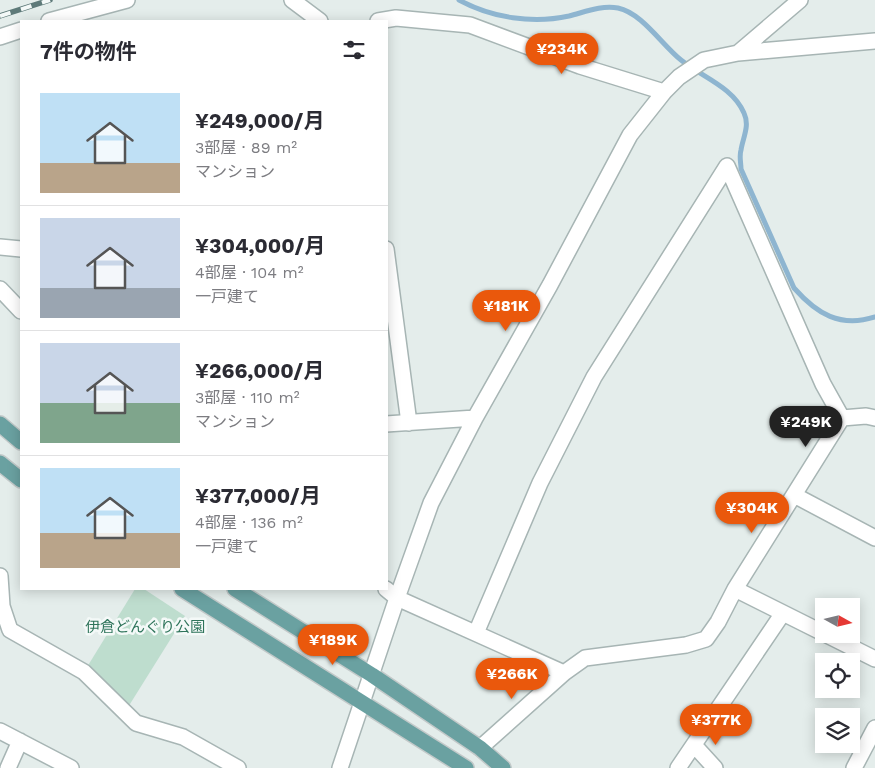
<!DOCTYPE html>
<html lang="ja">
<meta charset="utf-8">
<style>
:root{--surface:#fff;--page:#f2f2f3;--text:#2b2b33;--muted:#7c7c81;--line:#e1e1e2;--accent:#ea580c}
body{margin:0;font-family:"Work Sans","Noto Sans JP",sans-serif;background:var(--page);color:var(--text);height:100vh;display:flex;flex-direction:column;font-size:19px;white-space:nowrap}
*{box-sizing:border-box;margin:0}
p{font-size:16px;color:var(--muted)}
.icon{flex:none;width:28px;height:28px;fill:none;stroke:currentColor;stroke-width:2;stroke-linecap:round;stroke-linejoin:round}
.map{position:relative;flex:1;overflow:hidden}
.panel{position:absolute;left:20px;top:20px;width:368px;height:570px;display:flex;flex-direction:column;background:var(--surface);border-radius:0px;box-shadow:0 2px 12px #0003}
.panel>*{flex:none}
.needle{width:32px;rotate:98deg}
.fabs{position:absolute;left:815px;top:598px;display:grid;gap:10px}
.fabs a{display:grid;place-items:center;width:45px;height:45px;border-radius:0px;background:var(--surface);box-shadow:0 2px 12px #0003;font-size:25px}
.price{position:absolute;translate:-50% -42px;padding:0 11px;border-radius:18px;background:var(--accent);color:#fff;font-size:16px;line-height:32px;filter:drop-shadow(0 1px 2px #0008)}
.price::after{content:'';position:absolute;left:50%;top:30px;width:15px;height:11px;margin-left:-8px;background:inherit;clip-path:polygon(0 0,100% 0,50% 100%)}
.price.on{background:#222;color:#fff}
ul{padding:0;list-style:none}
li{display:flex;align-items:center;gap:15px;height:125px;padding:0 20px}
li+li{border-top:1px solid var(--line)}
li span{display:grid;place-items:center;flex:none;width:140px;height:100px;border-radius:0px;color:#555}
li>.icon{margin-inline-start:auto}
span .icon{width:60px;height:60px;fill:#fffc;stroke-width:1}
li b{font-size:21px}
h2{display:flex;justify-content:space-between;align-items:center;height:60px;padding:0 20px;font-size:21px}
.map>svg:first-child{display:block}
</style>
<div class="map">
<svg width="875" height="768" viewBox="0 0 875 768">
<rect width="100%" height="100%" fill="#e4edeb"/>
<path fill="#beddce" d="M135,589H144L185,616L125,712L84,672Z"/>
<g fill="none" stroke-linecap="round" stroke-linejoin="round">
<path stroke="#8eb5d0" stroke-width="5" d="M459,0C492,18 533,24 569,16C585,12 601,5 618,8C642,13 662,45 681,60C702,77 733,87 744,113C750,126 743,137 741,150C739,156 741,163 741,169L794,288C817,314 840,328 875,317"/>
<g stroke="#a7b5b4" stroke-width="18">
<path id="minor" d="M292,0L320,21
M49,21L127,0
M378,21L396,18L470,25L580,66L664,92
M0,37L21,30
M738,53L800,0
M0,247L21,249
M386,249L409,423
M0,289L21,311
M842,418L866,416L875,418
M386,424L475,418
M794,495L875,538
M0,576L2,606L10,630L84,672L136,723L183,737L238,768
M386,589L397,598L564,673
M735,589L875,659
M476,633L540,483L594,377L727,166L823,384L842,418
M0,731L71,768
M694,745L715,768
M480,748L564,673L585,658L686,645L706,639L718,622L735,589L842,418
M8,768L20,741
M340,768L397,598L431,503L475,418L550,285L630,135L664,92L679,77L704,60L738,53L875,41
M678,768L783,613
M854,768L875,728"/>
</g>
<g stroke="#c2c9c9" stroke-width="18">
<path id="major" d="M0,424L21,442
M0,463L21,480
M182,589L466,768
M235,589L372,675L480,748L503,768"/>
</g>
<use href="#minor" stroke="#fff" stroke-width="15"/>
<use href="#major" stroke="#6aa1a1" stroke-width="15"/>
<g stroke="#5e7a79" stroke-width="5.5">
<path id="rail" d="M0,16L50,0"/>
</g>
<use href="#rail" stroke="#f4f9f8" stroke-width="4" stroke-dasharray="11" stroke-linecap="butt"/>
</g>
<g text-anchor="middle" stroke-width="5" stroke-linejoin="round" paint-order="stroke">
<g font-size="15" fill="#2f745b" stroke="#f4f9f8">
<text x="145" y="632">伊倉どんぐり公園</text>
</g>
</g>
</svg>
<div class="fabs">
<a><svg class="needle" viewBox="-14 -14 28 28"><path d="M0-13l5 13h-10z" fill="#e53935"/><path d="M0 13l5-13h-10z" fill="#7c7c81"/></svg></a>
<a><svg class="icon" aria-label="locate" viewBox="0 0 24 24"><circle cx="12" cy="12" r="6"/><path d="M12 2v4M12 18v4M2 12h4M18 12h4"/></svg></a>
<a><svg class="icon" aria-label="layers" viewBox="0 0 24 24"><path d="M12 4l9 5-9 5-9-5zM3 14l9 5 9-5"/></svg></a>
</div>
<b class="price" style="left:562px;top:75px">¥234K</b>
<b class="price" style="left:506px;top:332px">¥181K</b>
<b class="price on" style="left:806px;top:448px">¥249K</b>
<b class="price" style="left:752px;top:534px">¥304K</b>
<b class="price" style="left:333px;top:666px">¥189K</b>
<b class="price" style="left:512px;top:700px">¥266K</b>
<b class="price" style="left:716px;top:746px">¥377K</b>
<section class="panel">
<h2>7件の物件<svg class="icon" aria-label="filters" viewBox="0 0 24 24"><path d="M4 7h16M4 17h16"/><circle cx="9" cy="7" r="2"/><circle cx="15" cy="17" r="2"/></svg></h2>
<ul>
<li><span style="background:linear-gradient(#bfe0f5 70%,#b9a48a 0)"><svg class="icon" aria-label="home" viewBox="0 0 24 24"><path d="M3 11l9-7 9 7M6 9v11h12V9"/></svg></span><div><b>¥249,000/月</b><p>3部屋 · 89 m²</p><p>マンション</p></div></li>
<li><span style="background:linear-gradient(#c9d6e8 70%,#9aa5b1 0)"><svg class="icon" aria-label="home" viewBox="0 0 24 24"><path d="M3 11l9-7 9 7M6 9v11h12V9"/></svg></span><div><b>¥304,000/月</b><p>4部屋 · 104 m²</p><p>一戸建て</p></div></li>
<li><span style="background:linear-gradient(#c9d6e8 60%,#7fa58c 0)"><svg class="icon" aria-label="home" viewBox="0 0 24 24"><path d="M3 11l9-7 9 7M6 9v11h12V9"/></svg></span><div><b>¥266,000/月</b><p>3部屋 · 110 m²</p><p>マンション</p></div></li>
<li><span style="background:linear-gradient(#bfe0f5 65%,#b9a48a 0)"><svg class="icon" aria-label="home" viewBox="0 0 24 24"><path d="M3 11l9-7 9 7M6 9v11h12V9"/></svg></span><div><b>¥377,000/月</b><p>4部屋 · 136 m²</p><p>一戸建て</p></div></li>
</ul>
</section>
</div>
